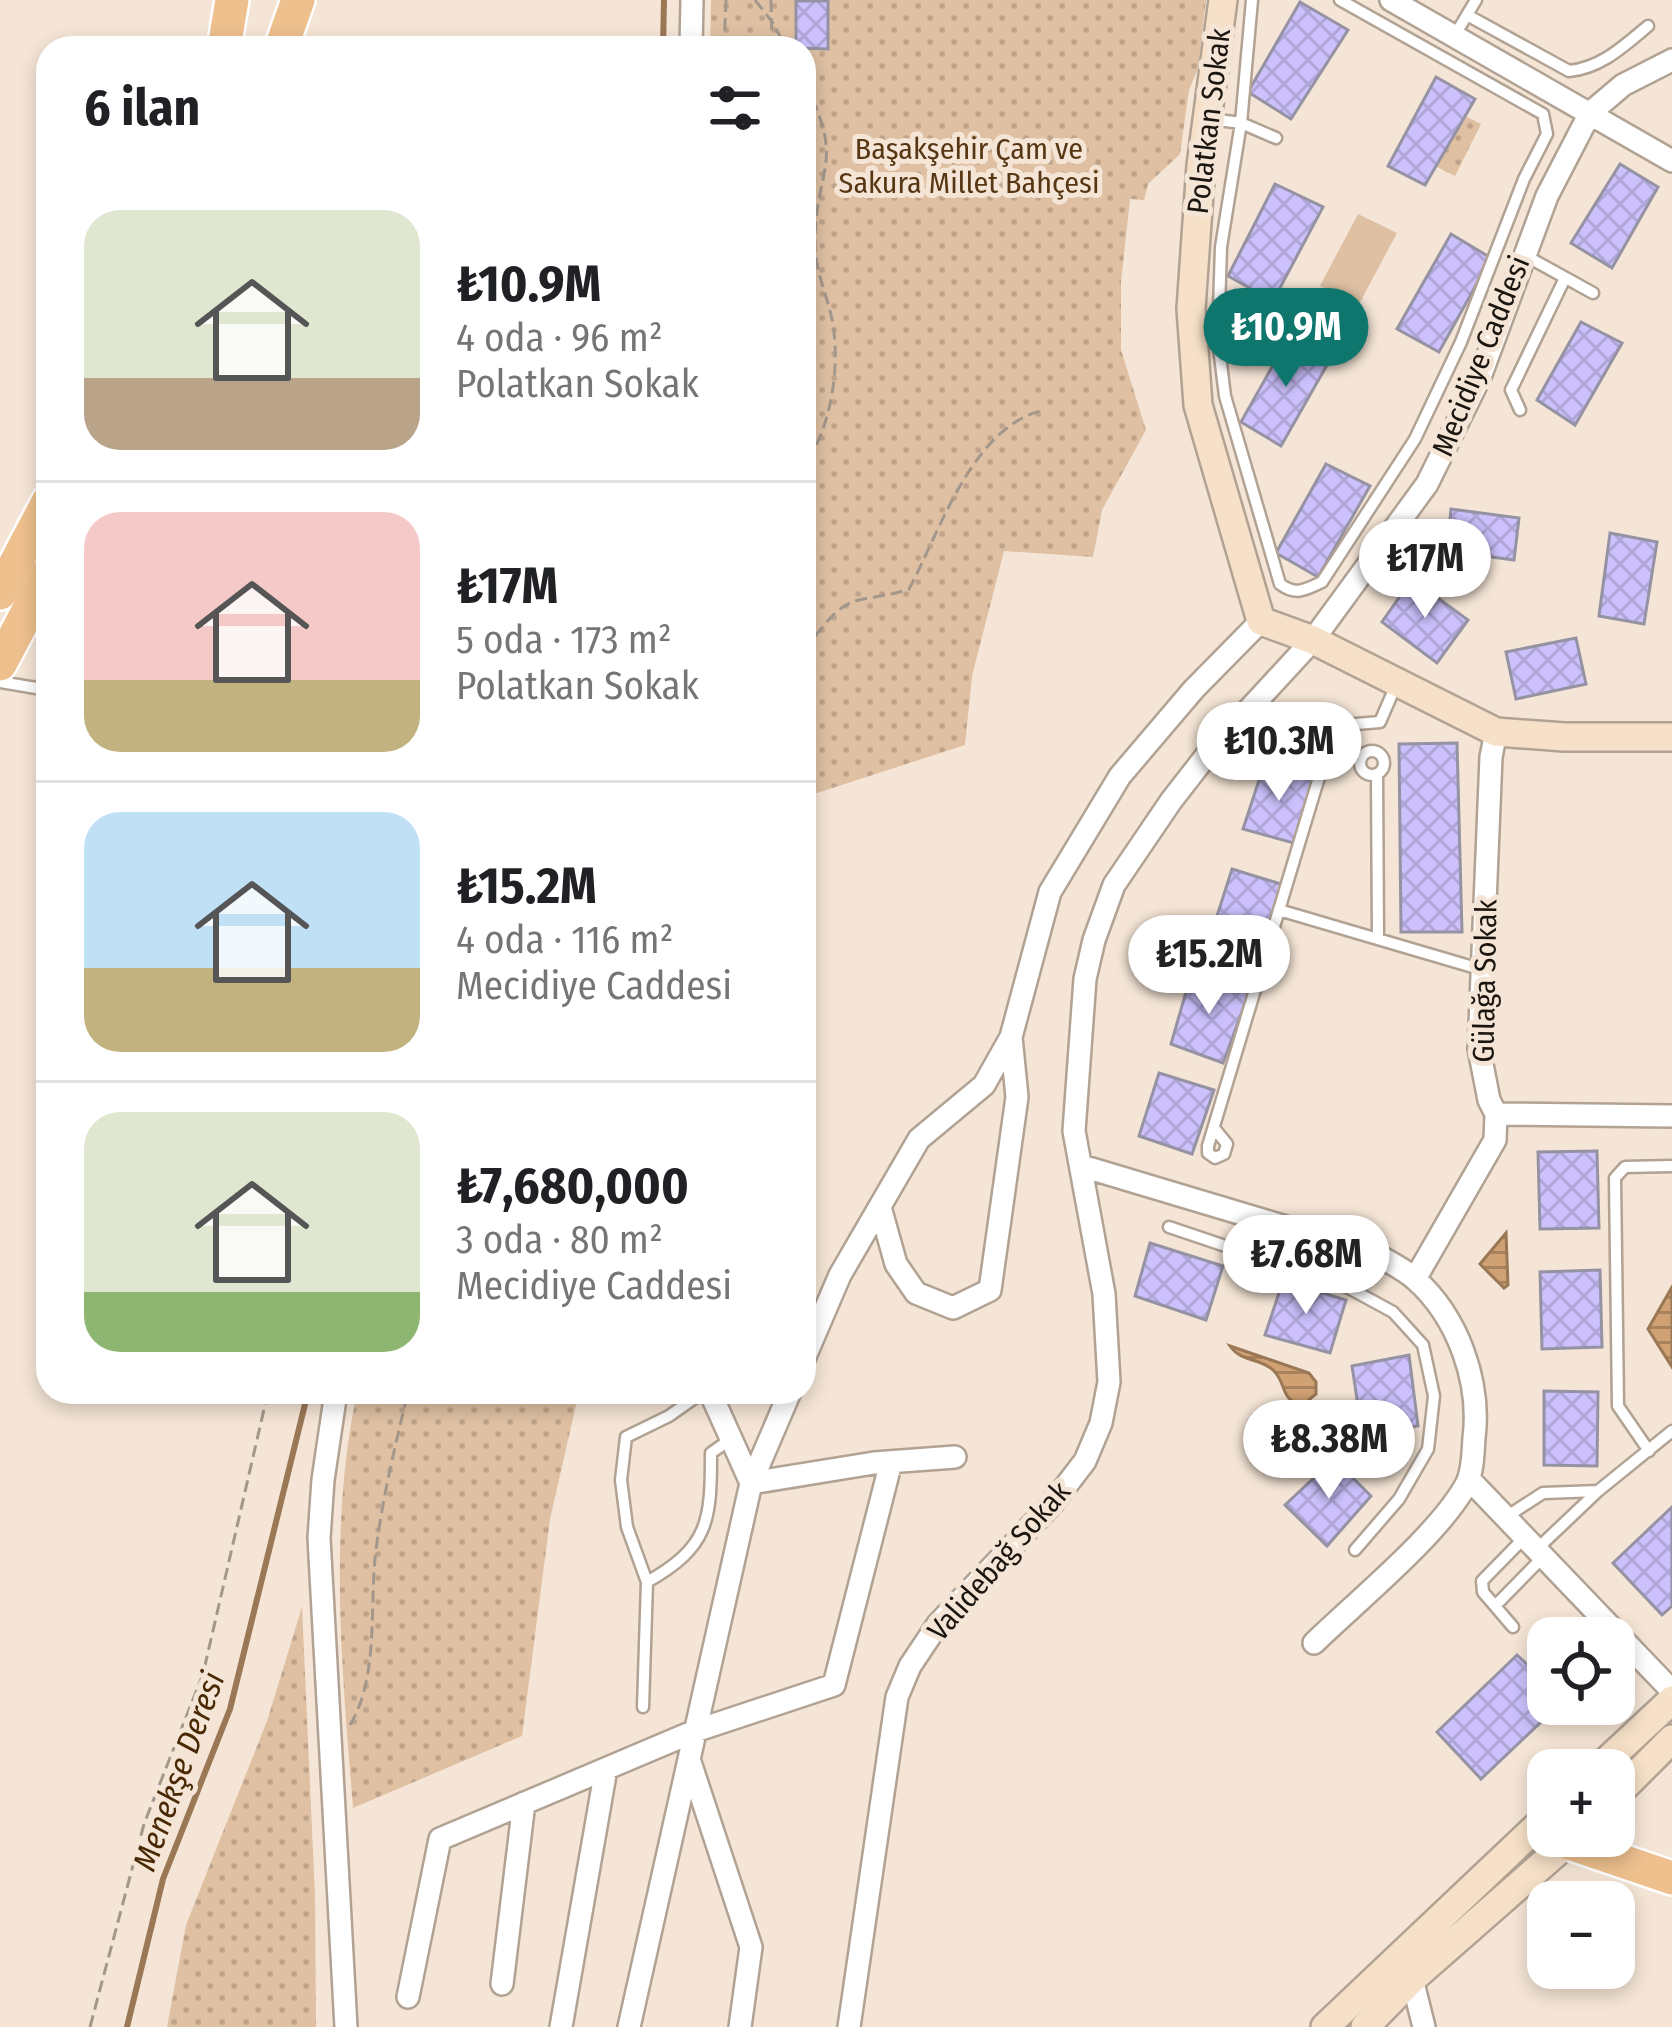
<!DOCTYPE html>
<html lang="tr">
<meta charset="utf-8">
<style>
:root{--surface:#fff;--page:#f6f6f6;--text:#202124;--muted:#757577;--line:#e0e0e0;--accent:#0f766e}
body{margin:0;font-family:"Fira Sans Condensed",sans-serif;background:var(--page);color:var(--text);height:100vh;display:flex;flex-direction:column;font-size:45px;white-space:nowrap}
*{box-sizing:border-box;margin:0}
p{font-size:39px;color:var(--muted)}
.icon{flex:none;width:66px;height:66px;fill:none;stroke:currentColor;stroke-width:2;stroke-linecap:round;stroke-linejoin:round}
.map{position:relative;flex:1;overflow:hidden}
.panel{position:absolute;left:36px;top:36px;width:780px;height:1368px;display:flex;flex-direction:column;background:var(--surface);border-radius:36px;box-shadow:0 6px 18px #0003}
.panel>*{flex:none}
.fabs{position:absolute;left:1527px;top:1617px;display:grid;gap:24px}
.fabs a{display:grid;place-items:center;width:108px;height:108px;border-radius:24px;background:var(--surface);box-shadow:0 6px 18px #0003;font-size:60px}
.price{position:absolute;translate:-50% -102px;padding:0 27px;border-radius:42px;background:#fff;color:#222;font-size:39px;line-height:78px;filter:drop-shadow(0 3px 6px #0008)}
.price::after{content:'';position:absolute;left:50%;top:72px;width:36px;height:27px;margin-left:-18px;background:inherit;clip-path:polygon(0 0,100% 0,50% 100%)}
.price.current{background:var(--accent);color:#fff}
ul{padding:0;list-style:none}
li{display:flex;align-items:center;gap:36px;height:300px;padding:0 48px}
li+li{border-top:3px solid var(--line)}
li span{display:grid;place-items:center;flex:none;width:336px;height:240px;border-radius:36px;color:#555}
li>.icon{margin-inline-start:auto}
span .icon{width:144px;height:144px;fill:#fffc;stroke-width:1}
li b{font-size:51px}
h2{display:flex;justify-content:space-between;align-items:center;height:144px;padding:0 48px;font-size:51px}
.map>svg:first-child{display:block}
</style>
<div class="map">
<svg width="1672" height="2027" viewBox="0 0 1672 2027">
<defs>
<pattern id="grass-dots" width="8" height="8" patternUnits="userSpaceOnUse" patternTransform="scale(3)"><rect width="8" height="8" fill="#dfc0a3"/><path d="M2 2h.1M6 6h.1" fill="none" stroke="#bfa48b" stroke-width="1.8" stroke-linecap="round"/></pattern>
<pattern id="water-rules" width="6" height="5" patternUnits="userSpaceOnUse" patternTransform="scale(3)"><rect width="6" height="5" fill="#d0a173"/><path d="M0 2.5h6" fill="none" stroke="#a8825d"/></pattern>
<pattern id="building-cross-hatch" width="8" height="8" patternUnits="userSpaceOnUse" patternTransform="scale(3)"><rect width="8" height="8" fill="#ccc1fc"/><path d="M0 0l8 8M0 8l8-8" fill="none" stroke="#afa5d7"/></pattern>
</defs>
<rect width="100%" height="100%" fill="#f5e5d6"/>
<path fill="url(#grass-dots)" d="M711,0H1206L1198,68L1189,90L1180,154L1148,184L1144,200L1130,199L1121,282V350L1146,430L1102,510L1093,557L1004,551L972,676L965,745L817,793L804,795V48H710Z
M1463,115L1481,124L1455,176L1437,167Z
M357,1392H579L550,1519L522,1736L353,1808C342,1668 328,1531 357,1392Z
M302,1607L315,1896L316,2027H167L186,1925L267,1721Z"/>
<path fill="#dfc0a3" d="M1358,214L1397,233L1358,306L1320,286Z"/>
<path fill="url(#water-rules)" stroke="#9a7755" stroke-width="3" d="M1506,1233L1508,1285L1504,1288L1480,1264Z
M1672,1287V1367L1648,1329Z
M1230,1346L1309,1373L1316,1382V1394L1304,1404C1279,1402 1288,1384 1273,1370C1259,1357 1242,1363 1230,1346Z"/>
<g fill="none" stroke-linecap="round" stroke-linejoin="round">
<path stroke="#9a7755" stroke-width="6" d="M663,48L664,0
M127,2027L163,1879L230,1709L308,1392"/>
</g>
<path fill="url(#building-cross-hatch)" stroke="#9592a3" stroke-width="3" d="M796,1H828V49L796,48Z
M1300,2L1348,30L1291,119L1248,92Z
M1436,77L1475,99L1425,185L1388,166Z
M1620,164L1658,187L1612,268L1571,243Z
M1275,184L1323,207L1273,301L1228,276Z
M1451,234L1491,258L1439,352L1397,329Z
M1581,322L1622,343L1575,425L1537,400Z
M1290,335L1331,358L1281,446L1241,422Z
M1326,464L1370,486L1318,577L1276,553Z
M1451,509L1519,518L1514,560L1447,551Z
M1610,533L1657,542L1644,624L1599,616Z
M1412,579L1468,620L1437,663L1382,622Z
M1576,638L1586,684L1516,699L1506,652Z
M1457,743L1462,932H1401L1399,744Z
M1264,765L1314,778L1297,844L1243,829Z
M1232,869L1284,885L1262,954L1210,938Z
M1192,971L1249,993L1223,1063L1171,1044Z
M1159,1073L1214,1090L1192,1154L1139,1136Z
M1597,1151L1599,1228L1540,1229L1538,1152Z
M1150,1243L1223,1266L1206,1320L1135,1296Z
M1600,1270L1602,1347L1542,1349L1540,1272Z
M1283,1281L1346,1300L1330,1353L1265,1335Z
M1409,1355L1418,1426L1362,1432L1352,1366Z
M1544,1391L1598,1392L1597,1466L1544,1465Z
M1334,1459L1371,1496L1327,1546L1285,1505Z
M1672,1507V1606L1662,1615L1613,1563Z
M1517,1655L1548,1684V1704H1560L1481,1779L1437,1732Z"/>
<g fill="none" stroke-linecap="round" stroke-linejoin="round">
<g stroke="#b1a294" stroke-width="15">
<path id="lane" d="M1252,0L1241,123L1221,247L1218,340L1225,396L1280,584C1296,596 1305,590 1322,582L1415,439L1461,342L1524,179L1547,134L1543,114L1340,0
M1467,15L1569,71C1601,68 1624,46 1648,26
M1455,35L1476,0
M1211,119L1241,123L1276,138
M1526,256L1593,293
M1520,410L1511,390L1565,278
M0,682L48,690
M39,689L48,672
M1360 763a12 12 0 1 1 24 0a12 12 0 1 1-24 0Z
M1377,774L1378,939
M1279,910L1483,970
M1214,1128L1227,1144L1224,1154L1215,1158L1208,1153V1146L1332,734L1344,725L1380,722L1396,685
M1169,1227L1347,1287L1393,1312L1423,1345L1434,1396L1428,1449L1399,1499L1355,1550
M1243,1253L1257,1219
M1649,1451L1618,1406L1615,1178L1625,1167L1672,1166
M1506,1517L1543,1493L1598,1491
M1537,1549L1598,1491L1672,1431
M647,1582C709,1547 711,1521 711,1453L731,1439
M1495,1606L1543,1557
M1513,1627L1483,1592L1482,1581L1525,1537
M643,1707L647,1582L627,1527L621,1480L626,1437L669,1416L703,1392"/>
</g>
<g stroke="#b1a294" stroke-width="26">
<path id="street" d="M1391,0L1672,161
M691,48L692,0
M1496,1114L1672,1116
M1082,1166L1376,1254C1388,1262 1404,1269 1415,1279C1458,1317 1481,1382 1474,1438C1473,1452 1473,1470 1467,1483C1440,1534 1357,1601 1314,1643
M880,1207L896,1264L916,1293L953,1308L990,1290L1017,1097L1011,1037
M1415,1279L1495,1140L1496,1114L1489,1100L1479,1049L1491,757L1496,732
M804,1359L840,1275L919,1139L984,1085L1011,1037L1050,892L1120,776L1194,689L1261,621
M336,1392L323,1480L319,1538L346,2027
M710,1392L751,1483L874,1463L955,1457
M1469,1479L1672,1691
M689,1759L751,1947L740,2027
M1403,1970L1412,1979L1424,2027
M502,1984L524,1803
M408,1997L440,1839L695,1731L834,1685L891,1462
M561,2027L606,1769
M629,2027L751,1483L790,1392
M849,2027L897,1697L910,1666L938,1624L1052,1504L1085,1461L1101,1423L1109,1382L1104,1294L1074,1131L1085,979L1094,940L1114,885L1171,801L1206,756L1313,640L1427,484L1480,377L1547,196L1590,113L1623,85L1672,60"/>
</g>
<g stroke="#b1a294" stroke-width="32">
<path id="secondary" d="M1223,0L1201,165L1191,309L1198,405L1261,621L1313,640L1496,732L1564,737H1672
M1597,1770L1672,1700
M1614,1797L1672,1739
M1325,2027L1548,1816
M1365,2027L1412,1979L1575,1836"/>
</g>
<g stroke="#fff" stroke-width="38">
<path id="primary" d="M224,48L232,0
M281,48L298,0
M0,593L48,502
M0,664L48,573
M1569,1843L1672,1878"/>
</g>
<path stroke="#a3978c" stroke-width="3" stroke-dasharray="12 6" stroke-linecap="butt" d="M755,0L773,23L786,48
M771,0L772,48
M724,48L726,0
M804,83C847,163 815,167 815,243C815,272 828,297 833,324C840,371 831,427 804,467
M804,650C818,634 832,610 852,602C871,596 891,596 909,589C940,532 972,426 1044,410
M350,1725C378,1679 370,1611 375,1559C381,1503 395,1447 408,1392
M90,2027L144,1824L203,1674L268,1392"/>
<use href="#lane" stroke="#fff" stroke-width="10"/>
<use href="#street" stroke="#fff" stroke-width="21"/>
<use href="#secondary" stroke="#f6e0c7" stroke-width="27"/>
<use href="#primary" stroke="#eec08e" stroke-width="33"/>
</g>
<g text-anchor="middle" stroke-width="10" stroke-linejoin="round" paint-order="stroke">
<g font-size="30" fill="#1b1510" stroke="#f5e5d6">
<text transform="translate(1209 121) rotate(-83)" y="10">Polatkan Sokak</text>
<text transform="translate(1481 356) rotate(-68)" y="10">Mecidiye Caddesi</text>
<text transform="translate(1485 981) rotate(-89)" y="10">Gülağa Sokak</text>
<text transform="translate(999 1561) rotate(-49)" y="10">Validebağ Sokak</text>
</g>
<g font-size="30" fill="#573613" stroke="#f5e5d6">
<text x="969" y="159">Başakşehir Çam ve<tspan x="969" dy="34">Sakura Millet Bahçesi</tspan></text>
</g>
<g font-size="33" font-style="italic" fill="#482903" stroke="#f5e5d6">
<text transform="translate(178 1771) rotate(-70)" y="12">Menekşe Deresi</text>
</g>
</g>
</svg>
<div class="fabs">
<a><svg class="icon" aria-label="locate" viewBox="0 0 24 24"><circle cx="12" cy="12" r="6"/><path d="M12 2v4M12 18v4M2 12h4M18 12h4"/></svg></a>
<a>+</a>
<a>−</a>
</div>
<b class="price current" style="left:1286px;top:390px">₺10.9M</b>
<b class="price" style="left:1425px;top:621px">₺17M</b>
<b class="price" style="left:1279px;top:804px">₺10.3M</b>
<b class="price" style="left:1209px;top:1017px">₺15.2M</b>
<b class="price" style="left:1306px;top:1317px">₺7.68M</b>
<b class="price" style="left:1329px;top:1502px">₺8.38M</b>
<section class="panel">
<h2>6 ilan<svg class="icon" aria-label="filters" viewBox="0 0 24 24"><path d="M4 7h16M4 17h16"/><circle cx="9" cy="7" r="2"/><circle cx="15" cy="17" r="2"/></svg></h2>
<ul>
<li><span style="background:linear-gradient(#dfe7d0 70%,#b9a48a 0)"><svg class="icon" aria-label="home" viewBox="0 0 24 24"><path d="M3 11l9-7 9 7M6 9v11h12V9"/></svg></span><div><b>₺10.9M</b><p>4 oda · 96 m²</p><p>Polatkan Sokak</p></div></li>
<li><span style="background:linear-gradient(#f6c9c9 70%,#c2b280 0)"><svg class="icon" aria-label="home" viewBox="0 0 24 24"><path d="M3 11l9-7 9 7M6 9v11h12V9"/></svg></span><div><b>₺17M</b><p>5 oda · 173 m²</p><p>Polatkan Sokak</p></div></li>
<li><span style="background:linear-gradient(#bfe0f5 65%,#c2b280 0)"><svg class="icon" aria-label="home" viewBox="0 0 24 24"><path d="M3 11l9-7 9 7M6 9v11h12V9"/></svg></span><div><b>₺15.2M</b><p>4 oda · 116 m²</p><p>Mecidiye Caddesi</p></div></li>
<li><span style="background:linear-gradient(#dfe7d0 75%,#8fb573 0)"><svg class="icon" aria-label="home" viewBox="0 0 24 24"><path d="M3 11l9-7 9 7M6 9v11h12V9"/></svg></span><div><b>₺7,680,000</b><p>3 oda · 80 m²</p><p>Mecidiye Caddesi</p></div></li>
</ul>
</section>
</div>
